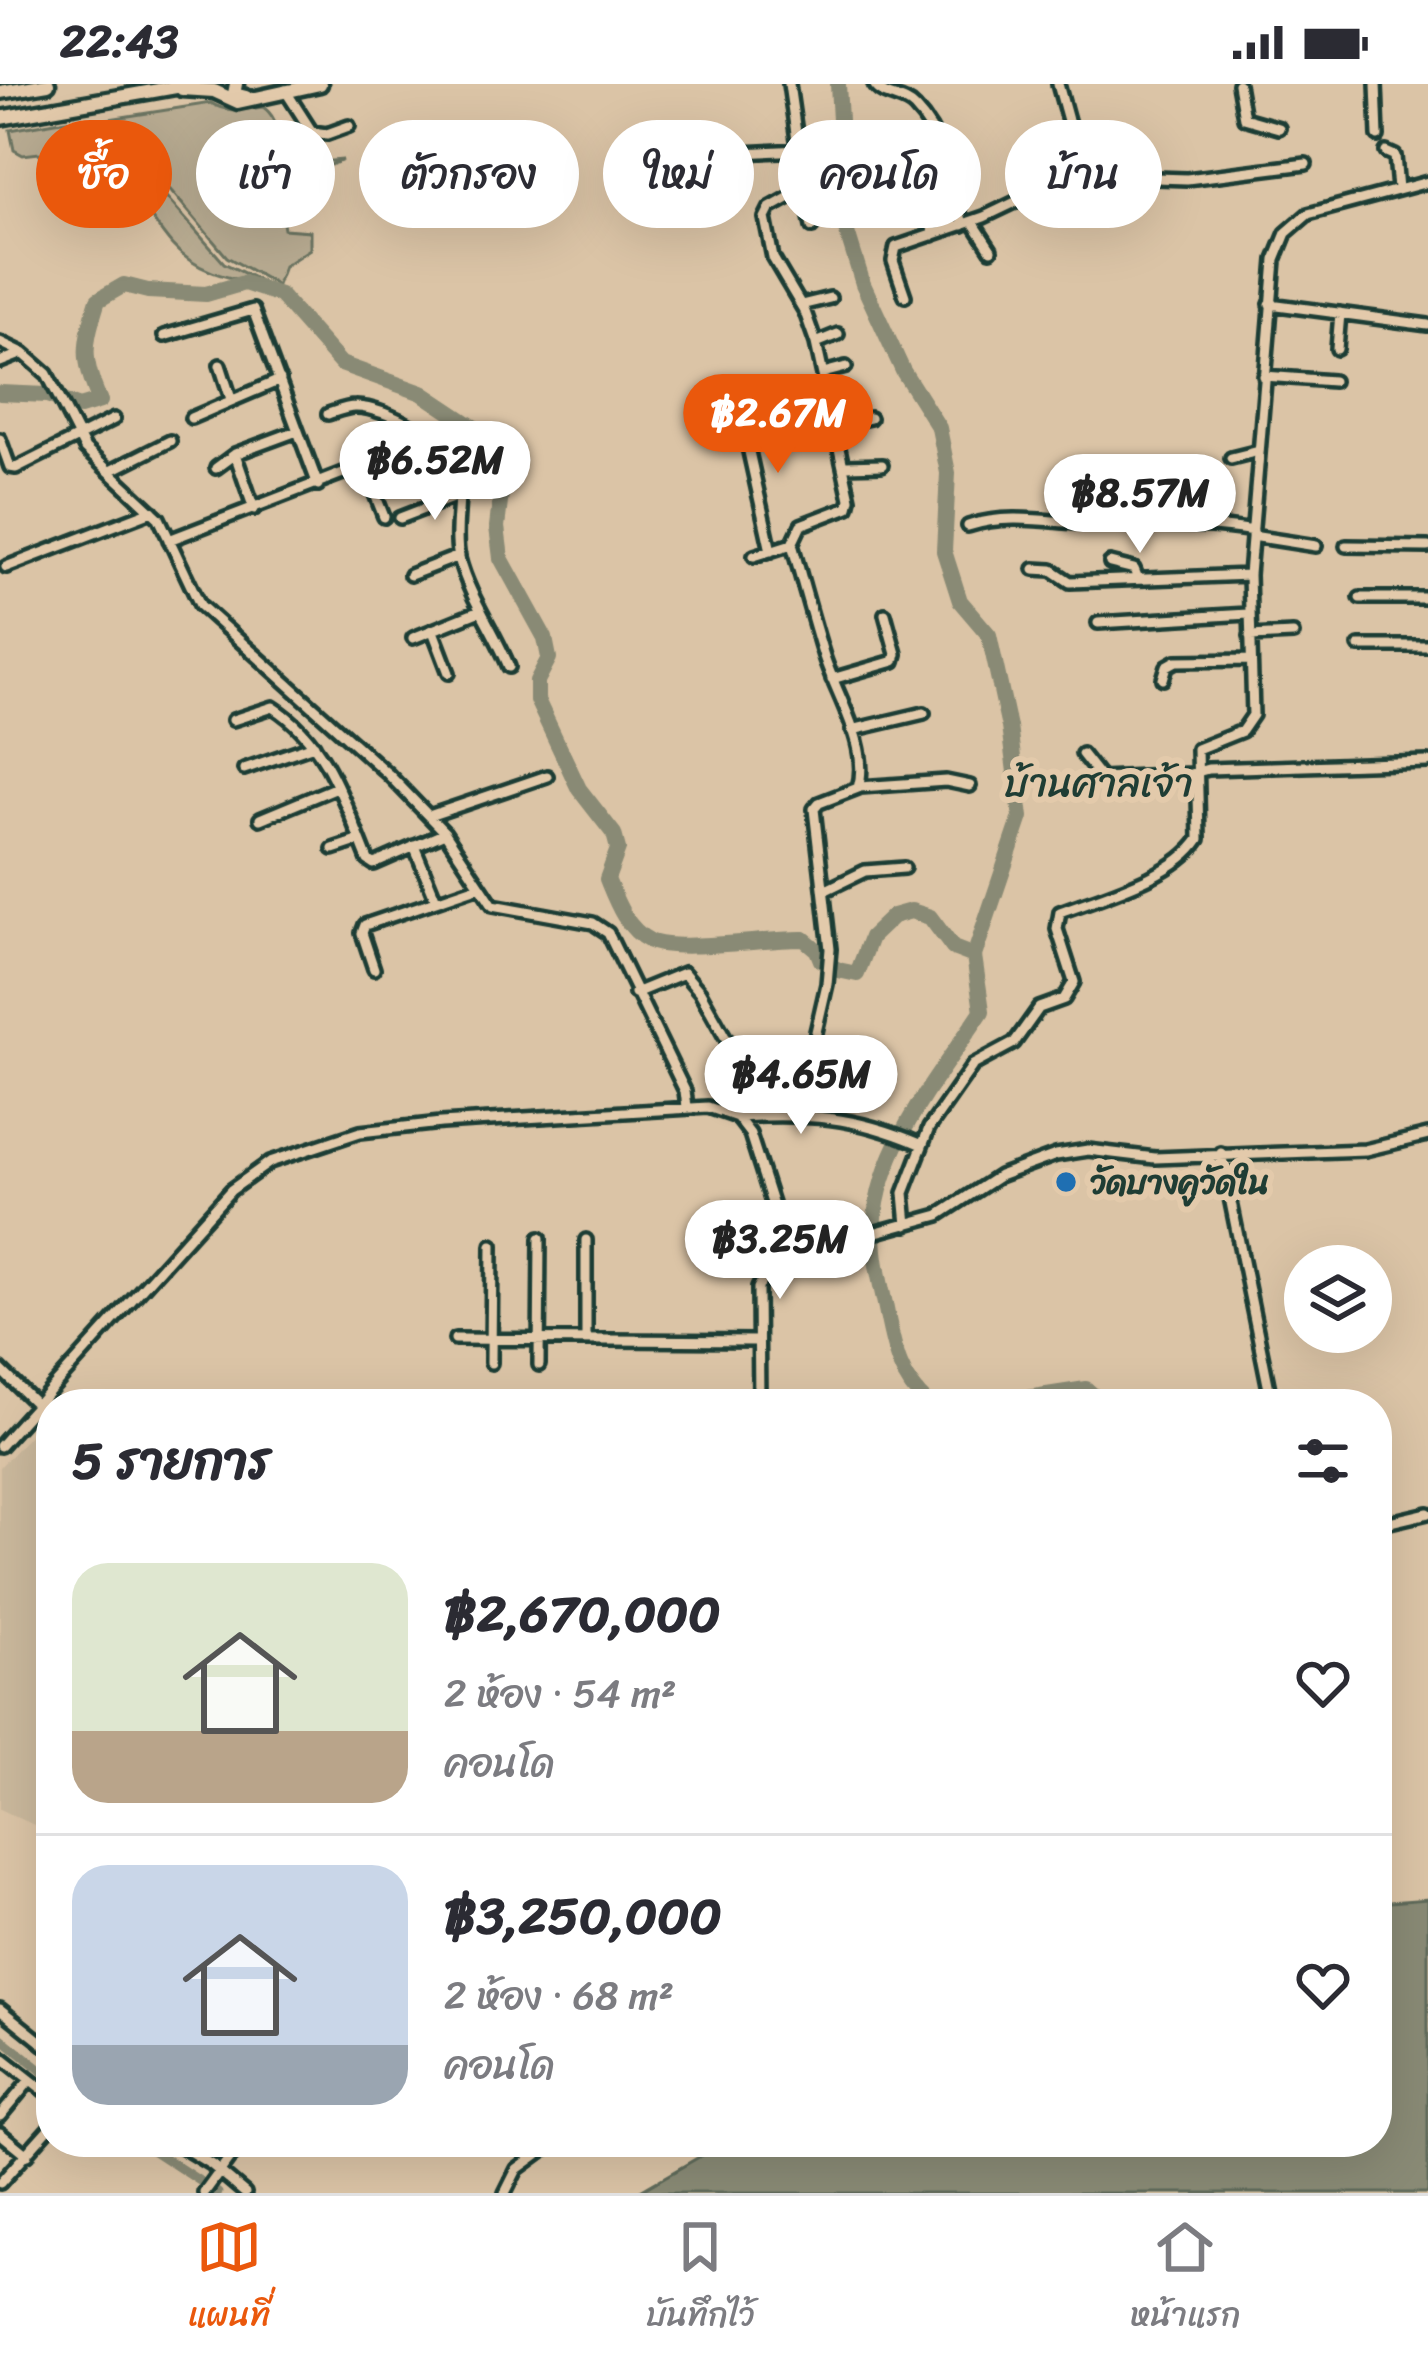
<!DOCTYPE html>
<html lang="th">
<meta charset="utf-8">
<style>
:root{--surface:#fff;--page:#f7f7f7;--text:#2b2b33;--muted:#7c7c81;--line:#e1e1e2;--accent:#ea580c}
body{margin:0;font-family:Sriracha,"Playpen Sans Thai",sans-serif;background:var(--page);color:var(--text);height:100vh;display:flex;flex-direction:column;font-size:45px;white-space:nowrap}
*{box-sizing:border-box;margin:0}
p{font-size:39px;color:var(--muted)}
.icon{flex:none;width:66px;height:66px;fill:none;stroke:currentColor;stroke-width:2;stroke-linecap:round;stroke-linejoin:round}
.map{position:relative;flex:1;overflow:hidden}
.sheet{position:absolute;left:36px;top:1305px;width:1356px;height:768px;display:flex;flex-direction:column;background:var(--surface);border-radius:48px;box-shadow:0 12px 48px #0002}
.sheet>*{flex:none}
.hud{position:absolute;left:36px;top:36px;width:1356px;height:108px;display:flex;gap:24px}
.fabs{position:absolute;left:1284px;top:1161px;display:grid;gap:24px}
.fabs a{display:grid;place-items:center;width:108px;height:108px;border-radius:50%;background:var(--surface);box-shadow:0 12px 48px #0002;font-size:60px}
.price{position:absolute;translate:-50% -102px;padding:0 27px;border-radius:42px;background:#fff;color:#222;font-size:39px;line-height:78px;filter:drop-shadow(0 3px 6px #0008)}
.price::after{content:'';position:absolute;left:50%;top:72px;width:36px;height:27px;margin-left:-18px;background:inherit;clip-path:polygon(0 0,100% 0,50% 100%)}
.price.selected{background:var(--accent);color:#fff}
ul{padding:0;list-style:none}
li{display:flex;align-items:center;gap:36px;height:300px;padding:0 36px}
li+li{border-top:3px solid var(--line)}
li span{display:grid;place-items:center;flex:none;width:336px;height:240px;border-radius:36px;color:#555}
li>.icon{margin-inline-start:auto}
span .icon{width:144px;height:144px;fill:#fffc;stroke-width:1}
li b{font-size:51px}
h2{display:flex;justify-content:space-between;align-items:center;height:144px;padding:0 36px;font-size:51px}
.chip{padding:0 42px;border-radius:54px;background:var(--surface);box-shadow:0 12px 48px #0002;font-size:42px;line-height:108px}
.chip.selected{background:var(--accent);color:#fff}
.status{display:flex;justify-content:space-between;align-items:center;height:84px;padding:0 60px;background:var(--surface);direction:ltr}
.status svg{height:33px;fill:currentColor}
.dock{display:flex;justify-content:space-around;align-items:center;height:168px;border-top:3px solid var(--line);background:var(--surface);font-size:33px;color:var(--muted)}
.dock a{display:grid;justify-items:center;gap:6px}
.dock .selected{color:var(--accent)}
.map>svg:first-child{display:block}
</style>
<div class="status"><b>22:43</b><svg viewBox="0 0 49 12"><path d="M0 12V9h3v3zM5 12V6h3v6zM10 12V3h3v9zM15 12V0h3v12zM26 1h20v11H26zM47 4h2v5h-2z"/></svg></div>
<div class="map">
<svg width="1428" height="2109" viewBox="0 0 1428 2109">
<rect width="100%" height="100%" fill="#dbc4a6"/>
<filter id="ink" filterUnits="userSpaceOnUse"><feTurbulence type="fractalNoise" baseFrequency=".00833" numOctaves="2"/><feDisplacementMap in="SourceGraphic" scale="24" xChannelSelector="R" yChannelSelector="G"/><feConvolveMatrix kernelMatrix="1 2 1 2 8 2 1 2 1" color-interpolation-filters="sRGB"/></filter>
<g filter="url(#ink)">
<path fill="#cab89c" d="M51,1329V1749L0,1725V1383Z"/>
<path fill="#b8ab91" stroke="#6c7462" stroke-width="3" d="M211,19C228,30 244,25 263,23C282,36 277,63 297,80L343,76L323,84L279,116L284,145L310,147V165L284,182L277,201L227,173L140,70L90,57L84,39Z
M67,36L90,67L134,76L224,179L274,204C236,195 199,191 172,161C146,131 152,121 113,103L85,113L74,106L59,81L48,80L39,69L23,71L14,66L10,46Z"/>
<path fill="#898a74" stroke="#5f6b5a" stroke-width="3" d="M1428,1815V2109H637L725,2058H1377V1819Z"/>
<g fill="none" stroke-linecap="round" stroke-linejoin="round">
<path stroke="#898a74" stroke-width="9" d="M0,1953L51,1994
M140,2058L218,2109"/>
<path stroke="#898a74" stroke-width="16" d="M838,0L846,145L863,200L903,287L939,344L948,389L944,467L960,517L989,551L1009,643L1021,733L974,872L982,927C936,997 865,1077 875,1167C877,1188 883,1209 887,1230C894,1265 900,1296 928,1320L1001,1318L1086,1305L1103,1320
M0,309L47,311L80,323L100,317C81,275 84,260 98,216L124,201L148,207L206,210L244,199L280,211L341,280L422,309L476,345L496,366L503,393L497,443L501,474L545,554L549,574L537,597V616L579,705L614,750L618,765L607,795C616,817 626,845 650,857C677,869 768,854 804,855L817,866L821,876L838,886L857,890L871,853L893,832L911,827L930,833L953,864L974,872"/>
<g stroke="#1f3d34" stroke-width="18">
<path id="minor" d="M789,0L803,98L797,109L770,124L765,134L773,174L805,228L816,259L850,415L848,423L801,441L792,460C802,496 812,533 823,569C835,610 871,662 858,704L819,719L814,725L830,865L827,900L816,948L811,1030
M874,0C883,15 903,11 915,24C945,55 953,101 963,141
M1238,0L1244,34L1279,44
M1376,0L1378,52
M285,6L312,48L327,50L349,42
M1386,68L1395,72L1398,105
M721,70L801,66
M1062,91L1187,95L1306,80
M803,98L812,143
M930,125L933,151
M972,137L991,166
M905,212L893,177L896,163L984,133L1051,101L1062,91L1072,51L1058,0
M1270,220L1428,241
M801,221L830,214
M164,252L253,226L318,401
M0,258L23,269L47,290L85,365L159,434L200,521L388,690L445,749L493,821L593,839L608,849L685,1007L687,1023
M816,259L838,250
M1337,265L1340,229
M0,278L23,269
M220,281L231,315
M823,289L846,283
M1264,292L1333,297
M740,327L771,467
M328,330C337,327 346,323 355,323C384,322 454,360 458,391C462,417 453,447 459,474C469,513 494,546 509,583
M191,334L280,296
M835,341L870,334
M0,355L10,383L16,384L114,335
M235,370L254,425
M1231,374L1259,367
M364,382L384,433
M846,382L882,381
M216,384L235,370L297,347
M110,387L170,357
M400,434L457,412
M968,442C1008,429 1050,438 1091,440C1146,443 1198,437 1253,447
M1252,452L1316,462
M169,456L431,355
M1346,462L1428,463
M754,472L792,460
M1110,479L1134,485L1138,495
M6,483L152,427
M1034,485L1052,486L1070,498L1249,491
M410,491L459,472
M1360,514H1428
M1098,539L1248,530
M433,547L449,589
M1250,552L1293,550
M413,554L480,527
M1359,562H1428
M832,595L894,577L896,570L885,530
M1163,595L1167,582L1176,577L1251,576
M233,636L273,623C327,657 345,720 368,776L374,780L445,749
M852,646L924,629
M1082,670L1101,694L1190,690L1208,685L1428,678
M244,685L314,661
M860,703L946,697L970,702
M429,732L547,692
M260,735L337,703
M414,762L436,816
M333,765L360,756
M826,806L865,787L904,784
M374,885L362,849L365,841L480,802
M635,909L684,889L700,908L739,978
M737,1033C807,1029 854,1032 920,1060
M1221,1069L1272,1320
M907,1141L904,1109L929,1044L973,981L1014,959L1039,924L1064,915L1074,898L1057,845L1060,828C1102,812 1174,793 1199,755L1197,665L1242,647L1253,631L1249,491L1275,176L1286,149L1308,130L1428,98
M586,1156V1254
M455,1255L757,1257
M491,1279L492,1161
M539,1281L540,1154
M0,1285L39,1323
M1245,1314L1247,1320
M759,1320L758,1204L766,1189L789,1172L939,1131L999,1092L1056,1071L1088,1066L1155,1074L1365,1066L1428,1051
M0,1362L231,1106L270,1078L360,1048L441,1039L708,1023L737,1033L750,1050L789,1172
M1377,1441L1428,1429
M0,1925L51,1966
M0,1972L51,2012
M0,2032L30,1996
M0,2049L27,2071
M174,2058L212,2081L245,2109
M0,2099L51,2042
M204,2109L241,2058
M505,2109L517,2085L554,2058"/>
</g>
<g stroke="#1f3d34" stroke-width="21">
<path id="major" d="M236,0L234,10L246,13
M182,5L214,7L238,18L320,0
M0,8L48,0
M0,34L193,0"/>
</g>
<use href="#minor" stroke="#e3caab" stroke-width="9"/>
<use href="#major" stroke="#e3caab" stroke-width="12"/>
</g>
</g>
<circle fill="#1f6fb2" stroke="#e3caab" stroke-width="4.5" cx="1066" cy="1098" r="12"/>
<g text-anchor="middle" stroke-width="12" stroke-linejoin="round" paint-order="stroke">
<g font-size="33" font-weight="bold" fill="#1f3d34" stroke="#e3caab" text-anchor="start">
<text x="1090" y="1110">วัดบางคูวัดใน</text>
</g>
<g font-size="39" fill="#1f3d34" stroke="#e3caab">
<text x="1099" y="712">บ้านศาลเจ้า</text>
</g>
</g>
</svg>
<div class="fabs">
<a><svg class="icon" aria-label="layers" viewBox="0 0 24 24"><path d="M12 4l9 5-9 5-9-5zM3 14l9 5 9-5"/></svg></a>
</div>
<b class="price selected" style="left:778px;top:392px">฿2.67M</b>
<b class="price" style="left:435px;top:439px">฿6.52M</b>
<b class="price" style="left:1140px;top:472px">฿8.57M</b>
<b class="price" style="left:801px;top:1053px">฿4.65M</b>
<b class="price" style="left:780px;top:1218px">฿3.25M</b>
<div class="hud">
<a class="chip selected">ซื้อ</a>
<a class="chip">เช่า</a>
<a class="chip">ตัวกรอง</a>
<a class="chip">ใหม่</a>
<a class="chip">คอนโด</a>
<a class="chip">บ้าน</a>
</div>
<section class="sheet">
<h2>5 รายการ<svg class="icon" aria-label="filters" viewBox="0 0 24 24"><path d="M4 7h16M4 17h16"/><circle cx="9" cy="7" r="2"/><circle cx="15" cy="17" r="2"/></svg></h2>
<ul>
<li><span style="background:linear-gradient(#dfe7d0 70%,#b9a48a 0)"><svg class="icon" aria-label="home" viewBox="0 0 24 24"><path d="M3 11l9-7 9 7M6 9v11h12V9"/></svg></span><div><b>฿2,670,000</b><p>2 ห้อง · 54 m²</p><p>คอนโด</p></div><svg class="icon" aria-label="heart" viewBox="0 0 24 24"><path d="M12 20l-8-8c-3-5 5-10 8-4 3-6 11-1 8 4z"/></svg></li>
<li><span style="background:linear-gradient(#c9d6e8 75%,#9aa5b1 0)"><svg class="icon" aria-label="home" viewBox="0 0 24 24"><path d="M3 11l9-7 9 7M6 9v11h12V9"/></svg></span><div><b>฿3,250,000</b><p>2 ห้อง · 68 m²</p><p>คอนโด</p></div><svg class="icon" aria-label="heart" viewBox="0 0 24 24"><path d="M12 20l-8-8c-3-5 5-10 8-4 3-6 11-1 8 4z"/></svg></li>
</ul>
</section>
</div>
<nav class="dock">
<a class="selected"><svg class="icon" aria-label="map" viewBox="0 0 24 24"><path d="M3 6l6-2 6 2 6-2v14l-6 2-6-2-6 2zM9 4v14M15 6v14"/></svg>แผนที่</a>
<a><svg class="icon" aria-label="saved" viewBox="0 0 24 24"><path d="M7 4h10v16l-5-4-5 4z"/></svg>บันทึกไว้</a>
<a><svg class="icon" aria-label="home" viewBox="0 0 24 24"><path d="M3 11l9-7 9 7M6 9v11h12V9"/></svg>หน้าแรก</a>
</nav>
